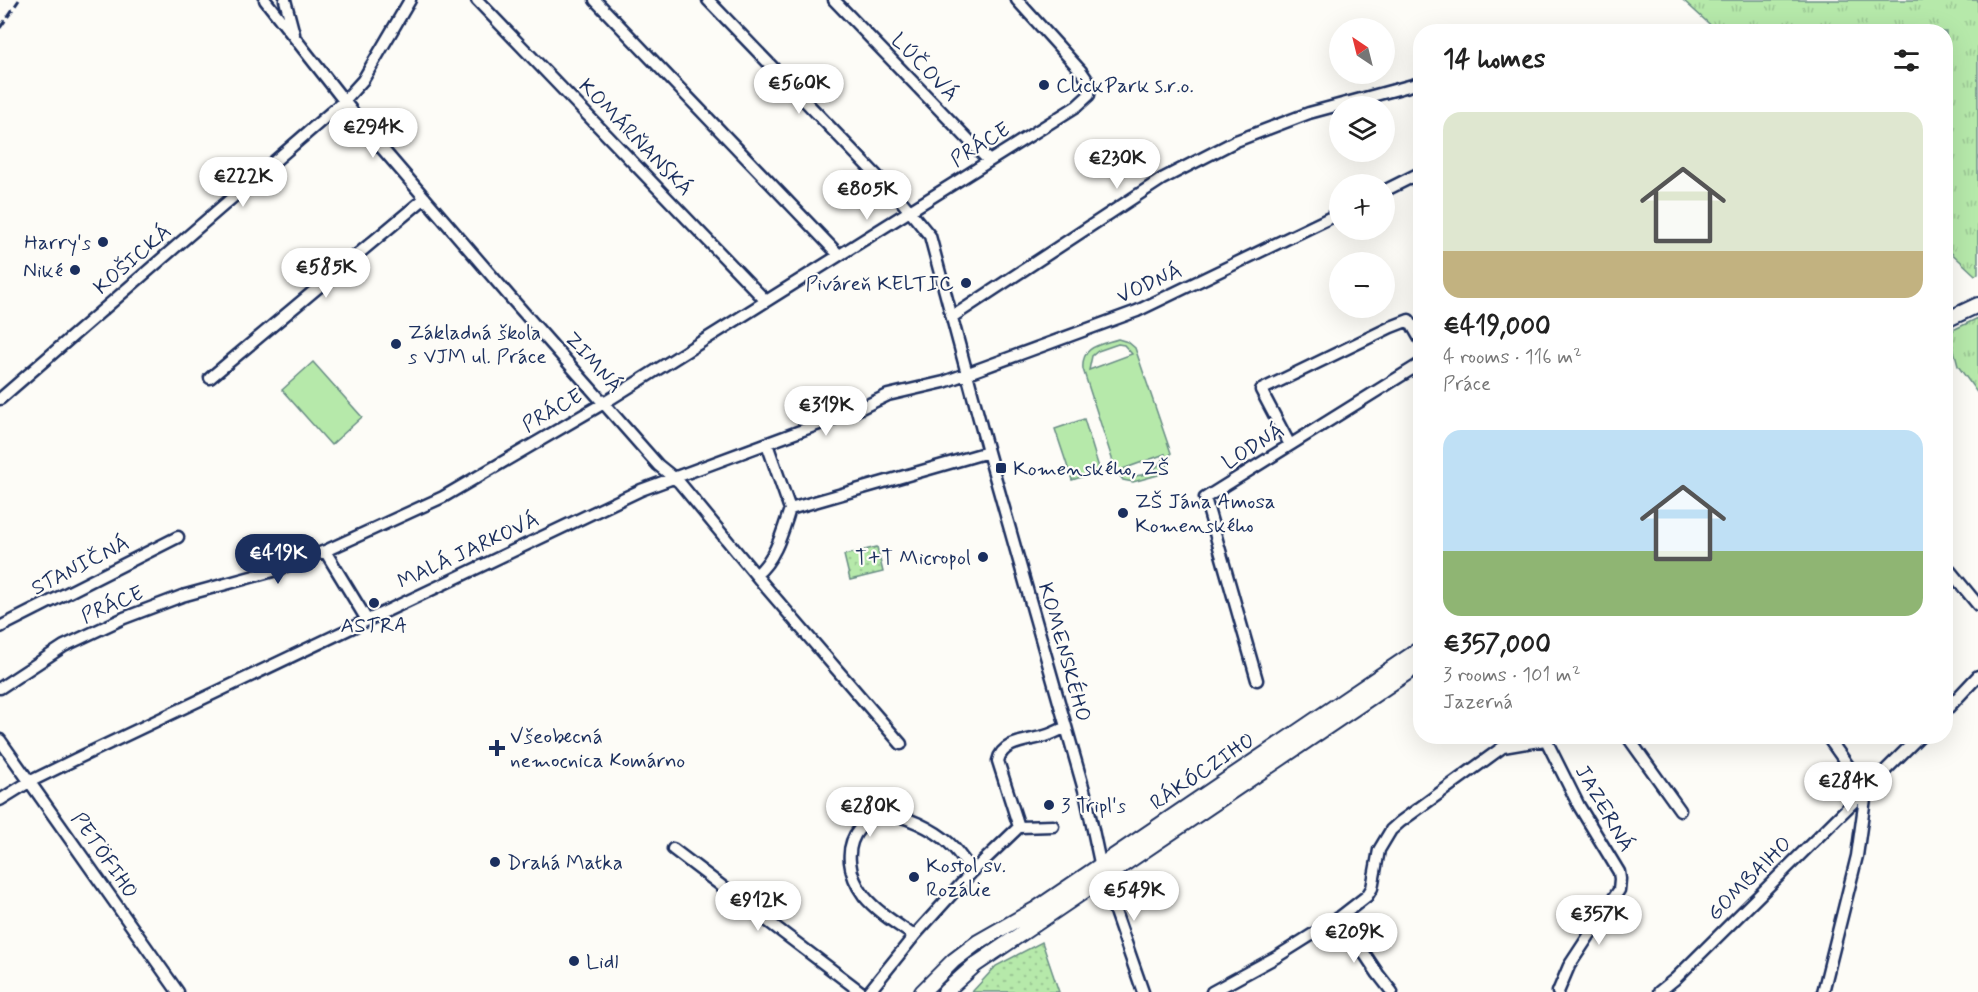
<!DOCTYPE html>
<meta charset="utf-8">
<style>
:root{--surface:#fff;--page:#f6f6f6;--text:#222;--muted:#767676;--accent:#1b2f5e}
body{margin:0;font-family:Mynerve,sans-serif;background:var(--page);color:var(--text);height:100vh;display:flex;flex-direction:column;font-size:22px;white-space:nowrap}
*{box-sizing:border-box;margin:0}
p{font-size:20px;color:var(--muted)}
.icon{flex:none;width:33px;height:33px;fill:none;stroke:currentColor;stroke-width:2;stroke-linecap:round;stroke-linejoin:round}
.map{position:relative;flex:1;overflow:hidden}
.panel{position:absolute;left:1413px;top:24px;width:540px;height:720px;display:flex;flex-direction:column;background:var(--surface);border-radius:24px;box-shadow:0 6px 24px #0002}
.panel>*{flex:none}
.needle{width:39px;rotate:325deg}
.fabs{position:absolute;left:1329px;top:18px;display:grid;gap:12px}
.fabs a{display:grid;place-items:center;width:66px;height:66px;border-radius:50%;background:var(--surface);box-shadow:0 6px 24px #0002;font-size:30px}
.price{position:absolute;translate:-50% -51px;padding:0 14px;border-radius:21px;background:#fff;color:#222;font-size:20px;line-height:39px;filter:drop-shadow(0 2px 3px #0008)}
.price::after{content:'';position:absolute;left:50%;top:36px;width:18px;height:14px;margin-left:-9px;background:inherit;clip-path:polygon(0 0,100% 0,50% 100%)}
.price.on{background:var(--accent);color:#fff}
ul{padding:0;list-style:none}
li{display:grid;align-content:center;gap:12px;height:318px;padding:0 30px}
li span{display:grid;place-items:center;height:186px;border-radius:18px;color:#555}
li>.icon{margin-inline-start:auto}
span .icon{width:108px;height:108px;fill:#fffc;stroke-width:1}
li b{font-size:26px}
h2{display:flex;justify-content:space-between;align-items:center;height:72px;padding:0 30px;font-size:26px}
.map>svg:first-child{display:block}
</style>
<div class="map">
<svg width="1978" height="992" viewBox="0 0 1978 992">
<defs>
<pattern id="grass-tufts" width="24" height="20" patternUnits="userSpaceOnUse" patternTransform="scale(1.5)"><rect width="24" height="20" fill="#b6e9aa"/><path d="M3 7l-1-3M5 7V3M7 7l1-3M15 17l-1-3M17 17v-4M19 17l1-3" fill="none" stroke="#9cc895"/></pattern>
<pattern id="park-dots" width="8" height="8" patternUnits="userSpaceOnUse" patternTransform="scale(1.5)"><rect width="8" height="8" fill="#b6e9aa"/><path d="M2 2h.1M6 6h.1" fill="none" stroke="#9cc895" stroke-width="1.8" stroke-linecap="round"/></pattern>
</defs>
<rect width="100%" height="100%" fill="#fdfcf7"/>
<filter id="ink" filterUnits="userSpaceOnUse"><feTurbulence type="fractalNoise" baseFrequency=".0167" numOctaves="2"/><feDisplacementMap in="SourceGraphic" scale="12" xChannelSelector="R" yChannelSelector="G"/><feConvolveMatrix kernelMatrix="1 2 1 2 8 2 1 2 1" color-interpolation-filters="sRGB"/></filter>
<g filter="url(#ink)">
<path fill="url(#grass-tufts)" stroke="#688c84" stroke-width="1.5" d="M1683,0H1978V274L1975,275L1946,248V32L1717,31Z
M1978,318V394L1958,366L1949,332Z"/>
<path fill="url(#park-dots)" stroke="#688c84" stroke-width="1.5" d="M877,547L883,572L850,580L844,555Z
M1042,942L1059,992H972L996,966Z"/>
<path fill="#b6e9aa" stroke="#688c84" stroke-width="1.5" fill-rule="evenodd" d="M1118,339L1128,342L1135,348L1171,453L1167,467L1158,475L1133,482L1123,480L1116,471L1083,369C1081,346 1100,345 1118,339ZM1118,344L1124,345L1132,354L1089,370L1092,356L1098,351ZM1165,454C1162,469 1134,485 1123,469Z
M313,362L362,417L331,445L282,390Z
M1084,419L1100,471L1072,480L1055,429Z"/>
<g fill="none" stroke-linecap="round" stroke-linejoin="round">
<g stroke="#1b2f5e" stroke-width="15">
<path id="minor" d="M265,0L374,139L510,297L658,465L679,482L764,585L901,744
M285,0L294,34
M477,0L766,301
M595,0L839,255
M708,0L903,203L930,236L988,452L1086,797L1103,877L1143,992
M834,0L989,161
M1384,191L1420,173
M952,317L1162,179L1236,141L1309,113L1420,83
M210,378L425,198
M0,399L344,101L363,80L410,0
M767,444L790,509
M1290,445L1261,390L1391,327L1409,320L1420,339
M325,551L367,620
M1946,566L1978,605
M756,575C776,558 782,533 790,509L988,452
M0,627L178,537
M1257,680L1205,498L1420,364
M0,688L64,646L124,618L182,596L273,571L325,551L443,497L604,403L1077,106L1089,95L1090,84L1081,71L1017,0
M1946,710L1978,676
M1544,736L1579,806L1619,872L1620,879L1619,890L1569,966L1558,992
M1627,736L1680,810
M1827,736L1866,791
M0,740L178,992
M0,800L29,782L76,759L641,490L857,410L888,395L944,382L1137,311L1340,213
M1019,827L998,761C1002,740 1032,741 1048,735C1054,733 1060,730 1066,727
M1019,827L1053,826
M673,849L861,992
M1340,917L1378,974L1392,992
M914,936C897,924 877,912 864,896C849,876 843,848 860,828C866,820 873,815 883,814C902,813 935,830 949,843C958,851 965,862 972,872
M869,992L914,936L972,872L1019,827
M1212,992L1278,956L1340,917L1367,896L1372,888L1379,850L1391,830L1400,822L1503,747L1545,740L1552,736
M1659,992L1675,979L1920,736
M1823,992L1857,856L1866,791"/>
</g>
<g stroke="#1b2f5e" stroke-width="18">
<path id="major" d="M1946,320L1978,305
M922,992L953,961L978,942L1036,909L1420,649
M945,992L975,965L1420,664"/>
</g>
<use href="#minor" stroke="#fdfcf7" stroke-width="10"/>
<use href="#major" stroke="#fdfcf7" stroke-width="14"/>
<path stroke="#1b2f5e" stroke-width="3" stroke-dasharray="9 4.5" stroke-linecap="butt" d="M0,28L19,0"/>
</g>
</g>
<g fill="#1b2f5e" stroke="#fdfcf7" stroke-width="2">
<circle cx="1044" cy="85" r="6"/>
<circle cx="103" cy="242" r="6"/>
<circle cx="75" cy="270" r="6"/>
<circle cx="966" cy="283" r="6"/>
<circle cx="396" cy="344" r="6"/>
<rect x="995" y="462" width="12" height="12" rx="3"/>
<circle cx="1123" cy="513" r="6"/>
<circle cx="983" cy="557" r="6"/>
<circle cx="374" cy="603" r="6"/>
<path d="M494 739h6v6h6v6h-6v6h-6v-6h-6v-6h6z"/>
<circle cx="1049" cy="805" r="6"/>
<circle cx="495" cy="862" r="6"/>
<circle cx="914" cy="877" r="6"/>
<circle cx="574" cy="961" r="6"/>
</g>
<g text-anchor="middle" stroke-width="4.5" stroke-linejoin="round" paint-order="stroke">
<g font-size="21" fill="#1b2f5e" stroke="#fdfcf7">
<text transform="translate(925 67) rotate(46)" y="7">LÚČOVÁ</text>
<text transform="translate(636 137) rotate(46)" y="7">KOMÁRŇANSKÁ</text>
<text transform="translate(980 144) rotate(-32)" y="7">PRÁCE</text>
<text transform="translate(132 259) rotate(-41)" y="7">KOŠICKÁ</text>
<text transform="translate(1149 283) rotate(-24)" y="7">VODNÁ</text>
<text transform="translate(594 362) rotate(48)" y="7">ZIMNÁ</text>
<text transform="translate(552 410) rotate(-30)" y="7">PRÁCE</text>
<text transform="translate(1253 446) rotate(-32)" y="7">LODNÁ</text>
<text transform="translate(468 550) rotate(-25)" y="7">MALÁ JARKOVÁ</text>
<text transform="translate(80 565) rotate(-27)" y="7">STANIČNÁ</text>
<text transform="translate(112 604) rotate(-23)" y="7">PRÁCE</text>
<text transform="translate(1065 652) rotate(74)" y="7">KOMENSKÉHO</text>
<text transform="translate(1202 771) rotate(-34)" y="7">RÁKÓCZIHO</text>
<text transform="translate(1605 808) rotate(60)" y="7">JAZERNÁ</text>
<text transform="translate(105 855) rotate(55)" y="7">PETÖFIHO</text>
<text transform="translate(1749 878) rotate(-45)" y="7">GOMBAIHO</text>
</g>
<g font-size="21" fill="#1b2f5e" stroke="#fdfcf7" text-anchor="start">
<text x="1056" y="92">ClickPark s.r.o.</text>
<text x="91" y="249" text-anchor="end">Harry's</text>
<text x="63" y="277" text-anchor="end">Niké</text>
<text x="954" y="290" text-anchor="end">Piváreň KELTIC</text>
<text x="408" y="339">Základná škola<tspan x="408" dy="24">s VJM ul. Práce</tspan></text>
<text x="1013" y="475">Komenského, ZŠ</text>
<text x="1135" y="508">ZŠ Jána Amosa<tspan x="1135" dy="24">Komenského</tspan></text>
<text x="971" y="564" text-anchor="end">T+T Micropol</text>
<text x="374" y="632" text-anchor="middle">ASTRA</text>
<text x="510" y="743">Všeobecná<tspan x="510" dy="24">nemocnica Komárno</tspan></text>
<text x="1061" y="812">3 Tripl's</text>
<text x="507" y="869">Drahá Matka</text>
<text x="926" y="872">Kostol sv.<tspan x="926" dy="24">Rozálie</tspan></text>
<text x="586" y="968">Lidl</text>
</g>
</g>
</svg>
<div class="fabs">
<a><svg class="needle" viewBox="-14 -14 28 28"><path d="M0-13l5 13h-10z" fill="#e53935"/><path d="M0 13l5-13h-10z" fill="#767676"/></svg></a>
<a><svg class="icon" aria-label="layers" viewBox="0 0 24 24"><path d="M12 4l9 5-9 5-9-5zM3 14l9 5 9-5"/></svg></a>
<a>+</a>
<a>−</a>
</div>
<b class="price" style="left:799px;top:115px">€560K</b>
<b class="price" style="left:373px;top:159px">€294K</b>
<b class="price" style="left:1117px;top:190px">€230K</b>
<b class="price" style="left:243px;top:208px">€222K</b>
<b class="price" style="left:867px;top:221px">€805K</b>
<b class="price" style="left:326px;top:299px">€585K</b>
<b class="price" style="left:826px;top:437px">€319K</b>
<b class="price on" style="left:278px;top:585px">€419K</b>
<b class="price" style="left:1848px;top:813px">€284K</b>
<b class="price" style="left:870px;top:838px">€280K</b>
<b class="price" style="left:1134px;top:922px">€549K</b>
<b class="price" style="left:758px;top:932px">€912K</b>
<b class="price" style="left:1599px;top:946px">€357K</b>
<b class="price" style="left:1354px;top:964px">€209K</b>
<section class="panel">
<h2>14 homes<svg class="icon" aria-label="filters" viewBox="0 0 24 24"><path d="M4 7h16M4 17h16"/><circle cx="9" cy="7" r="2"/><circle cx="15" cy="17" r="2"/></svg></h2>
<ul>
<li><span style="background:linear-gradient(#dfe7d0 75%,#c2b280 0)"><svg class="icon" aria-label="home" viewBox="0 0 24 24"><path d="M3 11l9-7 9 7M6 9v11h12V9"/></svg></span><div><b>€419,000</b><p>4 rooms · 116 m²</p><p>Práce</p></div></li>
<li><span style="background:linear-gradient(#bfe0f5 65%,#8fb573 0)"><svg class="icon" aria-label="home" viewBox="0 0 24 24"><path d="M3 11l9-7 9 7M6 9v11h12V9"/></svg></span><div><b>€357,000</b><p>3 rooms · 101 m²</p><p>Jazerná</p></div></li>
</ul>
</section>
</div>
